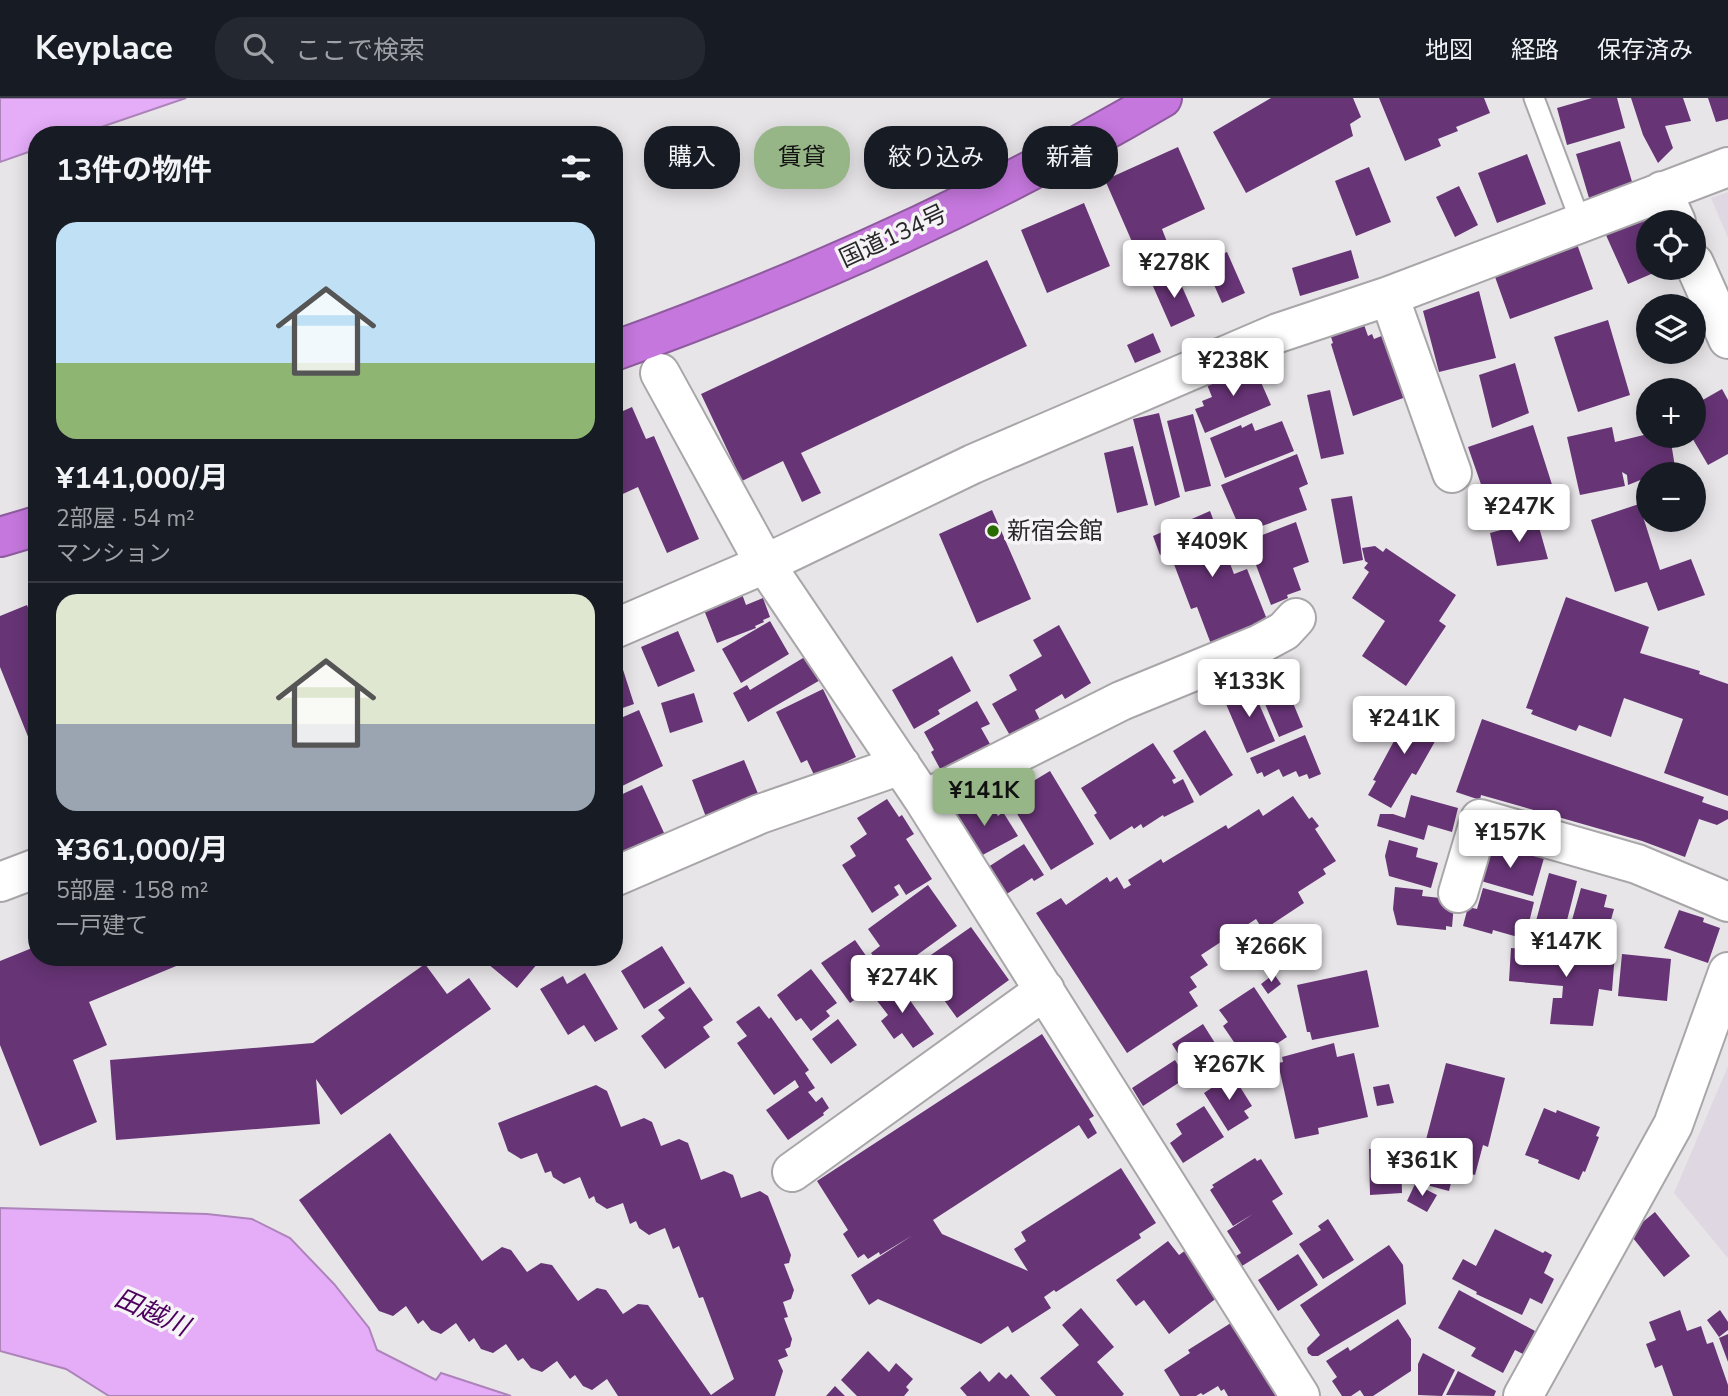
<!DOCTYPE html>
<html lang="ja">
<meta charset="utf-8">
<style>
:root{--surface:#171b24;--page:#242831;--text:#f1f3f6;--muted:#9ea1a6;--line:#363941;--accent:#97b687}
body{margin:0;font-family:"Nunito Sans","Noto Sans JP",sans-serif;background:var(--page);color:var(--text);height:100vh;display:flex;flex-direction:column;font-size:26px;white-space:nowrap}
*{box-sizing:border-box;margin:0}
p{font-size:23px;color:var(--muted)}
.icon{flex:none;width:38px;height:38px;fill:none;stroke:currentColor;stroke-width:2;stroke-linecap:round;stroke-linejoin:round}
.map{position:relative;flex:1;overflow:hidden}
.details{position:absolute;left:28px;top:28px;width:595px;height:840px;display:flex;flex-direction:column;background:var(--surface);border-radius:28px;box-shadow:0 4px 18px #0003}
.details>*{flex:none}
.hud{position:absolute;left:644px;top:28px;width:665px;height:63px;display:flex;gap:14px}
.controls{position:absolute;left:1636px;top:112px;display:grid;gap:14px}
.controls a{display:grid;place-items:center;width:70px;height:70px;border-radius:50%;background:var(--surface);box-shadow:0 4px 18px #0003;font-size:35px}
.price{position:absolute;translate:-50% -60px;padding:0 16px;border-radius:7px;background:#fff;color:#222;font-size:23px;line-height:46px;filter:drop-shadow(0 2px 4px #0008)}
.price::after{content:'';position:absolute;left:50%;top:42px;width:21px;height:16px;margin-left:-10px;background:inherit;clip-path:polygon(0 0,100% 0,50% 100%)}
.price.on{background:var(--accent);color:#111}
ul{padding:0;list-style:none}
li{display:grid;align-content:center;gap:14px;height:371px;padding:0 28px}
li+li{border-top:2px solid var(--line)}
li span{display:grid;place-items:center;height:217px;border-radius:21px;color:#555}
li>.icon{margin-inline-start:auto}
span .icon{width:126px;height:126px;fill:#fffc;stroke-width:1}
li b{font-size:30px}
h2{display:flex;justify-content:space-between;align-items:center;height:84px;padding:0 28px;font-size:30px}
.chip{padding:0 24px;border-radius:28px;background:var(--surface);box-shadow:0 4px 18px #0003;font-size:24px;line-height:63px}
.chip.on{background:var(--accent);color:#111}
header{display:flex;align-items:center;gap:42px;box-sizing:border-box;height:98px;padding:0 35px;background:var(--surface);border-bottom:2px solid var(--line)}
header strong{font-size:33px}
nav{display:flex;gap:38px;margin-inline-start:auto;font-size:24px}
.search{width:490px;height:63px;background:var(--page);display:flex;align-items:center;gap:18px;box-sizing:border-box;padding:0 24px;border-radius:28px;color:var(--muted);font-size:26px}
.map>svg:first-child{display:block}
</style>
<header>
<strong>Keyplace</strong>
<div class="search"><svg class="icon" aria-label="search" viewBox="0 0 24 24"><circle cx="10" cy="10" r="6"/><path d="M15 15l6 6"/></svg>ここで検索</div>
<nav><a>地図</a><a>経路</a><a>保存済み</a></nav>
</header>
<div class="map">
<svg width="1728" height="1298" viewBox="0 0 1728 1298">
<rect width="100%" height="100%" fill="#e8e5e9"/>
<path fill="#dfd8e2" d="M1728,94V140L1711,100Z
M1728,968V1160L1674,1095Z"/>
<path fill="#e5acf8" stroke="#ad84ba" stroke-width="2" d="M0,0H186L78,37H37V51L0,64Z
M0,1110L207,1116L252,1121L290,1140L334,1186L369,1230L377,1252L436,1282L441,1275L511,1298H109L66,1271L0,1253Z"/>
<path fill="#673476" d="M1271,0H1353L1361,19L1350,26L1353,38L1246,95L1213,34Z
M1379,0H1484L1490,15L1456,29L1458,33L1438,41L1441,48L1405,63Z
M1592,0H1617L1625,30L1567,47L1557,10Z
M1631,0H1683L1691,23L1665,28L1673,50L1658,65L1643,37Z
M1708,0H1728V21L1716,24Z
M1620,43L1633,87L1589,100L1576,56Z
M1178,49L1205,111L1162,131L1169,149L1140,162L1105,82Z
M1527,56L1546,106L1497,125L1478,75Z
M1369,69L1391,124L1356,138L1335,83Z
M1459,88L1478,127L1455,139L1436,99Z
M1084,105L1110,168L1047,195L1021,132Z
M1644,117L1648,127V170H1665L1628,186L1605,135Z
M1577,146L1593,191L1510,221L1494,176Z
M1351,152L1359,180L1300,198L1292,170Z
M1227,154L1245,195L1222,205L1204,164Z
M987,162L1027,248L801,355L821,395L802,404L783,363L742,383L701,296Z
M1176,175L1195,218L1171,229L1152,186Z
M1479,193L1496,260L1439,274L1423,213Z
M1608,222L1630,297L1578,314L1554,239Z
M1363,224L1368,238L1372,236L1374,241L1384,237L1406,299L1353,318L1331,246L1333,245L1330,236Z
M1153,235L1161,254L1135,265L1127,247Z
M1252,264L1271,307L1205,335L1195,311L1204,308L1202,303L1212,299L1206,284Z
M1515,265L1529,315L1492,330L1479,277Z
M1722,291L1728,302V356L1708,367L1691,338H1694V307Z
M1330,292L1344,356L1321,361L1307,297Z
M632,309L646,341L654,338L699,441L667,455L638,389L614,400V317Z
M1159,315L1180,399L1155,408L1133,321Z
M1193,316L1211,388L1185,394L1167,323Z
M1282,323L1294,353L1225,380L1210,340L1241,327L1242,330L1252,325L1255,333Z
M1533,327L1555,396L1492,418L1468,349Z
M1612,329L1615,344L1648,336V338H1670L1675,369L1656,376H1648V379L1628,387L1627,377L1622,374L1625,388L1580,397L1567,339Z
M1133,348L1148,407L1117,415L1104,355Z
M1297,356L1308,386L1299,390L1307,412L1242,435L1221,387Z
M1352,398L1363,462L1343,466L1331,401Z
M1639,406L1660,472L1691,461L1705,497L1658,513L1647,484L1615,494L1591,422Z
M992,412L1031,501L977,525L939,436Z
M1210,413L1234,476L1247,471L1268,524L1211,546L1197,509L1191,511L1169,453L1160,457L1153,438Z
M1537,422L1548,461L1497,468L1490,435Z
M1296,424L1309,464L1293,470L1301,492L1287,497L1288,500L1271,507L1247,443Z
M1375,448L1383,454L1386,450L1456,497L1439,523L1446,528L1406,588L1362,558L1385,523L1352,500L1369,474L1364,470L1368,465L1365,463L1362,450Z
M742,496L746,507L763,500L770,519L763,522L764,524L755,528L756,530L717,545L704,512Z
M1566,499L1649,529L1640,555L1700,573L1699,576L1728,586V698L1664,675L1683,621L1624,600L1611,639L1579,627L1576,633L1531,616L1533,612L1526,610Z
M27,507L37,532V644L31,646L0,569V518Z
M770,523L789,556L741,585L722,551Z
M1059,527L1091,585L1065,601L1062,596L1035,612L1041,624L1012,641L992,606L1017,592L1009,577L1042,558L1033,542Z
M678,533L695,573L658,589L641,549Z
M617,553L634,606L617,612L614,604V554Z
M808,557L822,581L748,624L733,595L747,587L750,592Z
M952,558L971,593L938,612L940,616L914,631L892,592Z
M1276,564L1303,629L1279,639L1252,575Z
M1251,587L1275,643L1247,655L1223,599Z
M823,591L856,659L815,679L807,662L801,665L776,614Z
M694,595L703,624L670,635L661,605Z
M977,603L990,626L981,630L994,653L945,680L931,654L934,652L924,634Z
M1409,606L1425,614L1422,620L1442,631L1416,677L1412,675L1391,710L1368,697L1376,683L1373,682L1401,630L1397,628Z
M639,612L663,668L614,692V623Z
M1482,621L1704,699L1702,704L1728,713V721L1717,727L1699,721L1685,759L1642,743L1481,697L1480,702L1456,694Z
M1205,632L1233,677L1200,698L1173,653Z
M1305,637L1321,676L1309,681L1307,676L1299,679L1296,673L1283,679L1279,671L1264,679L1262,674L1257,676L1250,660Z
M1153,645L1176,680L1172,682L1174,686L1183,681L1194,704L1164,719L1163,717L1143,730L1141,726L1134,731L1132,728L1110,742L1094,717L1097,715L1081,690Z
M744,662L759,698L706,719L692,682Z
M1050,673L1094,746L1051,772L1007,699Z
M642,687L665,737L614,760V700Z
M1411,697L1458,710L1452,734L1428,727L1424,742L1377,728L1380,716H1393L1405,720Z
M1293,698L1309,721L1312,719L1319,728L1315,731L1336,763L1323,771L1326,776L1298,794L1304,805L1263,832L1256,821L1201,857L1208,867L1190,879L1197,889L1189,894L1198,908L1127,955L1036,815L1061,800L1066,807L1107,779L1110,784L1117,779L1124,791L1131,787L1128,782L1161,761L1163,765L1226,727L1228,731L1259,711L1263,718Z
M887,701L899,719L902,717L914,736L906,741L932,781L906,797L899,786L894,789L899,797L872,815L842,767L856,758L850,748L867,736L857,720Z
M979,702L984,709L990,705L998,718L1003,714L1018,738L977,760L951,720Z
M1389,742L1418,750L1416,759L1438,765L1431,790L1389,778L1385,758Z
M1024,746L1044,777L1034,783L1032,780L1002,799L985,771Z
M1498,748L1544,760L1533,798L1474,781L1483,750L1497,753Z
M1549,775L1577,783L1562,842L1533,834Z
M928,787L957,828L895,873L892,869L885,874L871,855L880,848L868,831Z
M1395,789L1423,792L1422,798L1450,801L1454,806L1452,829L1446,828V832L1397,827L1393,811Z
M1483,790L1534,804L1525,841L1493,832L1492,836L1463,828L1468,809L1477,811Z
M1581,790L1607,797L1604,809L1614,811L1604,847L1589,842L1588,846L1567,840Z
M1679,812L1704,820L1703,824L1720,830L1708,865L1664,850Z
M971,829L1009,882L957,920L918,866Z
M855,842L883,882L850,905L821,865Z
M37,848V859H198L89,904L107,947L73,962L97,1024L40,1048L0,947V863Z
M662,848L685,885L644,911L621,873Z
M1524,848L1615,855L1612,893L1599,891L1593,928L1550,926L1553,900H1562L1563,888L1509,883L1511,850L1523,851Z
M1622,856L1671,861L1667,903L1618,898Z
M483,859H543L517,890L482,861Z
M425,866L447,896L469,880L491,911L341,1017L316,981L320,1026L116,1042L110,962L313,945Z
M811,871L837,905L826,913L830,918L811,933L801,920L796,923L777,897Z
M1367,872L1379,929L1312,942L1310,934H1307L1297,887Z
M585,875L618,931L595,944L584,927L568,937L540,891L563,878L567,886Z
M1274,876L1281,886L1268,896L1261,886Z
M894,880L934,936L913,950L902,935L894,941L881,923L888,917L875,900L884,893L881,889Z
M690,889L713,922L703,929L710,939L665,971L641,938L665,920L658,912Z
M1254,889L1287,939L1252,962L1241,945L1236,947L1223,928L1228,924L1219,912Z
M759,908L769,921L771,919L809,972L805,975L815,990L808,994L816,1004L822,999L829,1010L823,1015L824,1017L788,1042L766,1012L799,989L795,982L774,997L737,945L747,938L736,924Z
M838,921L857,947L831,966L812,941Z
M1203,926L1230,969L1210,982L1202,969L1191,976L1172,946Z
M1042,936L1094,1018L1089,1021L1097,1035L1088,1041L1079,1027L933,1122L942,1136L1028,1173L1014,1151L1026,1143L1021,1134L1121,1070L1156,1125L1139,1136L1141,1140L1056,1194L1054,1192L1044,1199L1051,1210L1012,1235L1008,1228L981,1246L878,1201L869,1207L851,1177L913,1137L880,1157L879,1154L868,1161L864,1156L858,1160L843,1136L848,1132L817,1083Z
M1334,945L1337,959L1354,955L1368,1019L1318,1030L1319,1036L1295,1041L1278,965L1283,964L1282,959Z
M1175,962L1186,980L1143,1008L1132,990Z
M1446,965L1505,980L1488,1049L1483,1047L1475,1077L1468,1075L1466,1085L1452,1081L1449,1093L1415,1084Z
M1232,976L1252,1008L1244,1013L1249,1020L1228,1033L1204,995Z
M1389,986L1394,1005L1377,1008L1373,989Z
M596,987L607,993L621,1029L644,1020L652,1024L661,1048L679,1041L688,1045L701,1082L724,1073L733,1077L741,1100L760,1093L768,1098L791,1157L789,1165L784,1166L794,1192L791,1201L783,1204L788,1219L784,1220L792,1241L790,1249L785,1251L788,1258L778,1262L783,1273L775,1298H618L607,1281L592,1292L583,1288L575,1277L570,1281L557,1263L542,1274L531,1270L523,1260L518,1263L506,1246L493,1255L481,1251L474,1240L469,1244L456,1225L441,1236L431,1232L423,1222L418,1226L406,1208L393,1218L379,1213L299,1102L390,1035L482,1163L502,1149L511,1152L527,1174L541,1165L552,1167L578,1203L597,1190L606,1192L623,1216L638,1206L648,1207L711,1297L734,1281L703,1199L699,1200L679,1148L673,1151L665,1130L649,1137L639,1130L636,1123L630,1126L623,1105L607,1111L596,1104L594,1098L589,1101L580,1079L564,1086L553,1079L551,1073L545,1075L537,1055L521,1061L508,1053L498,1025Z
M1204,1008L1224,1039L1183,1065L1170,1045L1182,1036L1176,1026Z
M1544,1010L1556,1015L1557,1012L1600,1029L1596,1038L1599,1039L1585,1074L1583,1073L1579,1082L1538,1065L1539,1062L1525,1057Z
M1401,1050L1402,1095L1370,1097L1369,1051Z
M1255,1060L1257,1063L1261,1061L1283,1096L1272,1103L1293,1136L1242,1168L1236,1158L1241,1155L1227,1133L1253,1116L1233,1128L1210,1092L1214,1089L1212,1087Z
M1415,1086L1437,1097L1427,1114L1407,1103Z
M1655,1114L1690,1158L1664,1179L1629,1135Z
M1328,1121L1354,1162L1323,1181L1299,1146L1321,1132L1318,1128Z
M1495,1131L1543,1155L1545,1153L1552,1157L1544,1175L1554,1181L1542,1206L1530,1200L1522,1217L1476,1196L1477,1194L1452,1181L1463,1161L1476,1168Z
M1168,1143L1179,1157L1186,1152L1198,1168L1196,1170L1218,1199L1169,1236L1144,1202L1136,1208L1116,1182Z
M1389,1147L1403,1167L1406,1206L1318,1258H1312L1308,1255L1307,1250L1320,1237L1300,1207Z
M1298,1156L1318,1187L1278,1213L1258,1182Z
M1459,1192L1535,1233L1523,1256L1515,1252L1503,1275L1471,1258L1476,1250L1438,1230Z
M1081,1210L1114,1249L1097,1264L1124,1296L1122,1298H1056L1040,1280L1079,1247L1062,1227Z
M1680,1212L1687,1233L1701,1228L1707,1246L1713,1244L1728,1287V1298H1673L1662,1267L1655,1270L1646,1246L1656,1242L1649,1224Z
M1720,1212L1728,1224V1232L1719,1239L1707,1222Z
M1398,1221L1411,1241V1273L1373,1298H1364L1360,1292L1351,1298H1342L1332,1283L1337,1279L1326,1263L1348,1249L1350,1253Z
M1234,1223L1251,1250L1248,1253L1276,1298H1228L1224,1291L1221,1293L1218,1288L1203,1297L1201,1295L1196,1298H1180L1164,1272L1190,1255L1188,1252Z
M1728,1236V1264L1719,1240Z
M868,1253L889,1274L896,1265L913,1281L906,1289L909,1292L904,1298H857L841,1282Z
M1423,1255L1455,1272L1442,1298L1418,1297V1266Z
M980,1273L989,1284L999,1274L1006,1281L1011,1276L1030,1298H967L960,1290Z
M1458,1273L1496,1293L1494,1298L1446,1297Z
M835,1288L845,1298H826Z"/>
<g fill="none" stroke-linecap="round" stroke-linejoin="round">
<g stroke="#a9a6a9" stroke-width="23">
<path id="lane" d="M1534,0L1581,125"/>
</g>
<g stroke="#a9a6a9" stroke-width="42">
<path id="street" d="M1662,93L1676,124
M1694,165L1728,241
M1389,198L1452,375
M660,275L765,466L924,702L1300,1298
M614,531L765,466L973,366L1278,235L1389,198L1728,69
M924,702L1121,603L1260,546L1284,533L1296,520
M614,779L760,716L901,667
M0,784L37,770
M1458,795L1480,721L1637,766L1728,804
M792,1074L1045,892
M1523,1298L1673,1027L1728,874"/>
</g>
<g stroke="#8e5b9e" stroke-width="42">
<path id="highway" d="M614,253C803,185 989,102 1162,0
M0,439L37,428"/>
</g>
<use href="#lane" stroke="#fff" stroke-width="19"/>
<use href="#street" stroke="#fff" stroke-width="38"/>
<use href="#highway" stroke="#c577dd" stroke-width="38"/>
</g>
<circle fill="#296b00" stroke="#f6f3f7" stroke-width="2.5" cx="993" cy="433" r="7"/>
<g text-anchor="middle" stroke-width="7" stroke-linejoin="round" paint-order="stroke">
<g font-size="24" fill="#292829" stroke="#f6f3f7">
<text transform="translate(893 138) rotate(-25)" y="8">国道134号</text>
</g>
<g font-size="24" fill="#292829" stroke="#f6f3f7" text-anchor="start">
<text x="1007" y="441">新宿会館</text>
</g>
<g font-size="26" font-style="italic" fill="#4c005e" stroke="#f6f3f7">
<text transform="translate(152 1214) rotate(24)" y="9">田越川</text>
</g>
</g>
</svg>
<div class="controls">
<a><svg class="icon" aria-label="locate" viewBox="0 0 24 24"><circle cx="12" cy="12" r="6"/><path d="M12 2v4M12 18v4M2 12h4M18 12h4"/></svg></a>
<a><svg class="icon" aria-label="layers" viewBox="0 0 24 24"><path d="M12 4l9 5-9 5-9-5zM3 14l9 5 9-5"/></svg></a>
<a>+</a>
<a>−</a>
</div>
<b class="price" style="left:1174px;top:202px">¥278K</b>
<b class="price" style="left:1233px;top:300px">¥238K</b>
<b class="price" style="left:1519px;top:446px">¥247K</b>
<b class="price" style="left:1212px;top:481px">¥409K</b>
<b class="price" style="left:1249px;top:621px">¥133K</b>
<b class="price" style="left:1404px;top:658px">¥241K</b>
<b class="price on" style="left:984px;top:730px">¥141K</b>
<b class="price" style="left:1510px;top:772px">¥157K</b>
<b class="price" style="left:1566px;top:881px">¥147K</b>
<b class="price" style="left:1271px;top:886px">¥266K</b>
<b class="price" style="left:902px;top:917px">¥274K</b>
<b class="price" style="left:1229px;top:1004px">¥267K</b>
<b class="price" style="left:1422px;top:1100px">¥361K</b>
<div class="hud">
<a class="chip">購入</a>
<a class="chip on">賃貸</a>
<a class="chip">絞り込み</a>
<a class="chip">新着</a>
</div>
<section class="details">
<h2>13件の物件<svg class="icon" aria-label="filters" viewBox="0 0 24 24"><path d="M4 7h16M4 17h16"/><circle cx="9" cy="7" r="2"/><circle cx="15" cy="17" r="2"/></svg></h2>
<ul>
<li><span style="background:linear-gradient(#bfe0f5 65%,#8fb573 0)"><svg class="icon" aria-label="home" viewBox="0 0 24 24"><path d="M3 11l9-7 9 7M6 9v11h12V9"/></svg></span><div><b>¥141,000/月</b><p>2部屋 · 54 m²</p><p>マンション</p></div></li>
<li><span style="background:linear-gradient(#dfe7d0 60%,#9aa5b1 0)"><svg class="icon" aria-label="home" viewBox="0 0 24 24"><path d="M3 11l9-7 9 7M6 9v11h12V9"/></svg></span><div><b>¥361,000/月</b><p>5部屋 · 158 m²</p><p>一戸建て</p></div></li>
</ul>
</section>
</div>
